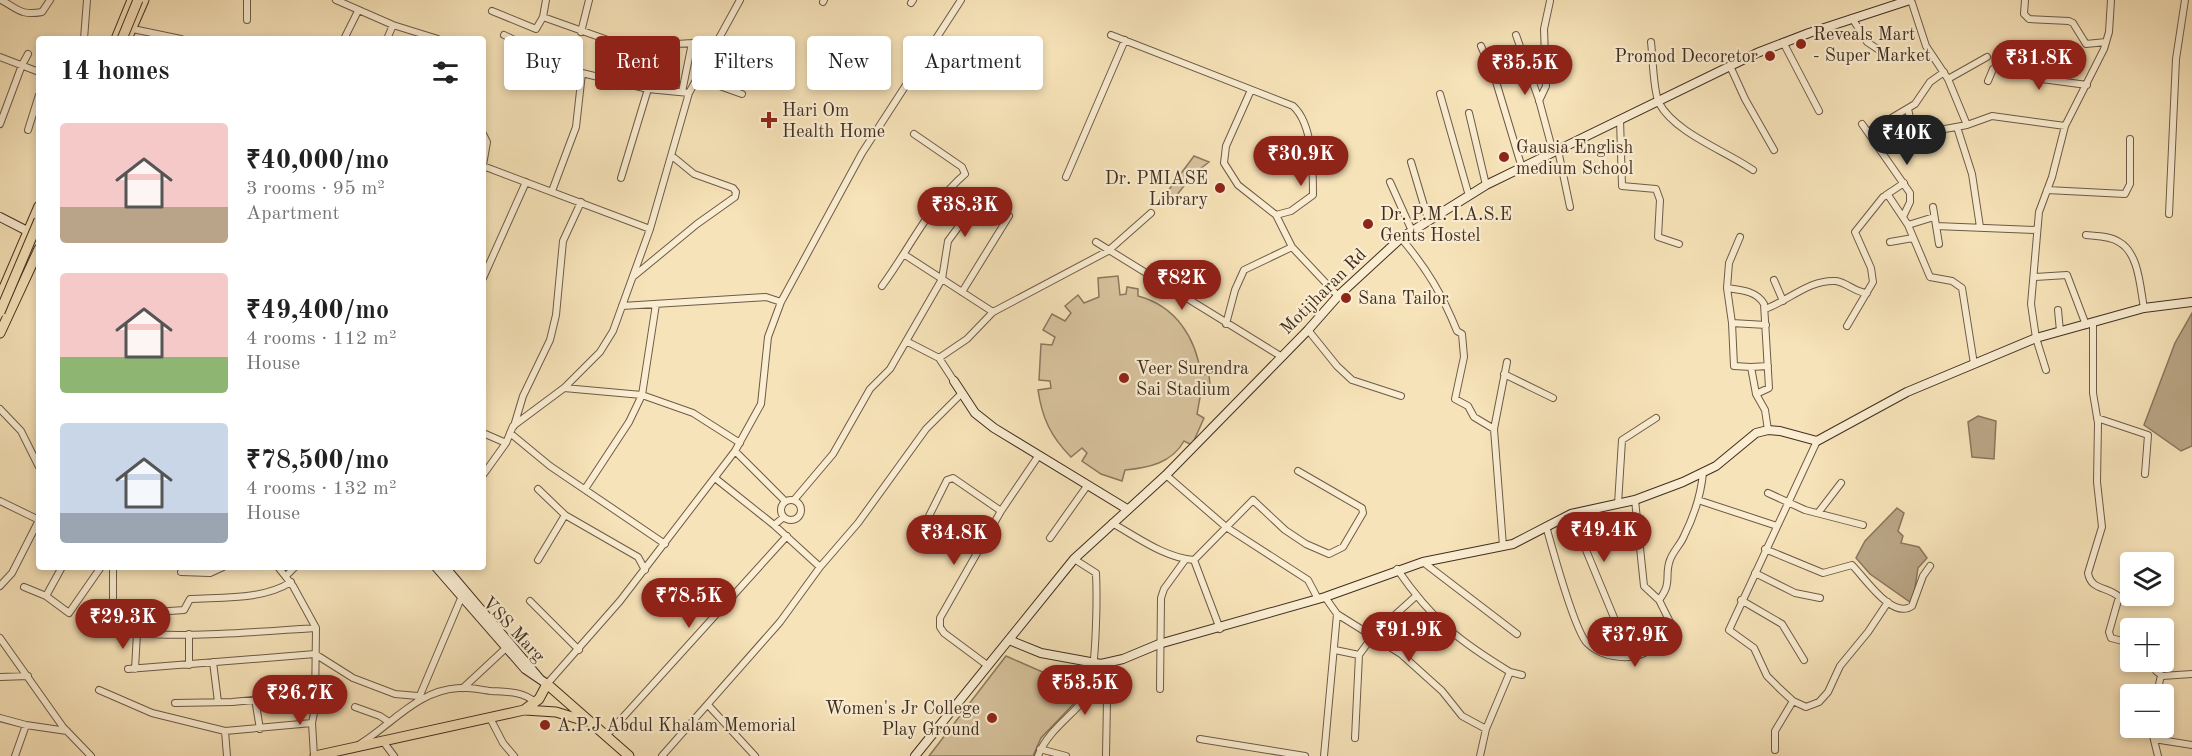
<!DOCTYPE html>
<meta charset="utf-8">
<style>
:root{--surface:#fff;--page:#f6f6f6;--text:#222;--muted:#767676;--accent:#8f2418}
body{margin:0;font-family:"Old Standard TT",serif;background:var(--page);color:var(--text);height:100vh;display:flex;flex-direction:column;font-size:22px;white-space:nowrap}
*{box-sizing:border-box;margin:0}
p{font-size:20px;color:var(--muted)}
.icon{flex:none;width:33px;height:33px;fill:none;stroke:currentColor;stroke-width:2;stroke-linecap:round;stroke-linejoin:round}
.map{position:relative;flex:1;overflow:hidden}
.sheet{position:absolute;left:36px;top:36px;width:450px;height:534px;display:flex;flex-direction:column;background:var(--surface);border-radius:6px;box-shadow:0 3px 9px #0003}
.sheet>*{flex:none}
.guide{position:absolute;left:504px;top:36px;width:570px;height:54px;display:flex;gap:12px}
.tools{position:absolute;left:2120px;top:552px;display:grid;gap:12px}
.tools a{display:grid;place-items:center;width:54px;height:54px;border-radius:6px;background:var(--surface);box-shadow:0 3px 9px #0003;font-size:30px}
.price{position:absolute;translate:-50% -51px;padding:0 14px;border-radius:21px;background:var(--accent);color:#fff;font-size:20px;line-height:39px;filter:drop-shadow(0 2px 3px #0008)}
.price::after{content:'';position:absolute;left:50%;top:36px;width:18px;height:14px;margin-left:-9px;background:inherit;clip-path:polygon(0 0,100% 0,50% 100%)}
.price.selected{background:#222;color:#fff}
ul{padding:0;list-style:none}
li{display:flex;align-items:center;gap:18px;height:150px;padding:0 24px}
li span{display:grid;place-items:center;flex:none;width:168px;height:120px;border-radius:6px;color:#555}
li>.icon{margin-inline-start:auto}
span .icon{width:72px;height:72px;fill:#fffc;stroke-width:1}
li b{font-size:26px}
h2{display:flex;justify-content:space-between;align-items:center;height:72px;padding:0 24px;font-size:26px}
.tag{padding:0 21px;border-radius:6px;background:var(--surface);box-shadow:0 3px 9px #0003;font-size:21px;line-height:54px}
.tag.selected{background:var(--accent);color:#fff}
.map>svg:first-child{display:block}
</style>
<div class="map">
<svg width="2192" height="756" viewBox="0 0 2192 756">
<rect width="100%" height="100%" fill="#f7e3b9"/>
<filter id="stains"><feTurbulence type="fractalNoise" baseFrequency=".00333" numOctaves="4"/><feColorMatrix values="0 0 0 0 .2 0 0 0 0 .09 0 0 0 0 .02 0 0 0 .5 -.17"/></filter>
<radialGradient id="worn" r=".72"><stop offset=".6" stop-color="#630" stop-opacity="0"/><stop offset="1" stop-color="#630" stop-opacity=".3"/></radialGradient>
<path fill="#d8c49f" stroke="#8c7960" stroke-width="1.5" d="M1194,156L1209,162L1200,169L1202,173L1199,176L1191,177L1169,205L1162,199Z
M1118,276L1120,295L1126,294L1127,287L1138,289V296C1176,306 1196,338 1201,375L1209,374L1210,385L1202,386L1197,414L1204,418L1192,445L1184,441C1172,463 1148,468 1125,470L1122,481L1101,474L1082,461L1087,453L1082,448L1071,457C1051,437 1042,418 1038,390L1051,388L1050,381L1039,380L1041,344L1052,345L1055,337L1043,330L1052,314L1065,321L1071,313L1065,306L1078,295L1084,303L1099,297L1098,278Z
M1006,656L1086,691L1041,738L1033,756H929Z"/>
<path fill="#b9a585" stroke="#89755d" stroke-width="1.5" d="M2192,313V446L2181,451L2144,425L2175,343Z
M1978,416L1996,421L1994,459L1972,457L1968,422Z
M1897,508L1904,513L1898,531L1903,536L1901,543L1919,547L1927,558L1918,568L1913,600L1910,602L1870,574L1856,558L1865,541Z"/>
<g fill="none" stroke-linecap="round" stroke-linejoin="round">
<g stroke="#6e5b46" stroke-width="8">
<path id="street" d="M1,0C18,9 21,16 42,12L50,0
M336,0L393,25L438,39
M546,0L543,17L619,44L647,46L692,43L714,46
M1911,0L1926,46L1948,79L1987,57
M2025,0L2024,14L2029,19L2069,21L2073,23L2086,44L2106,42
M823,2L824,0
M911,3L913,0
M492,11L536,29L543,17
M1852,18L1867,42L1882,52
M247,20V0
M128,28L181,39
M581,32L589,0
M504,35L582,73L648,89L689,93
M1111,35L1293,106C1313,124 1313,169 1313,195L1291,211L1276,215
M1516,35L1539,100L1553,152
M84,39L87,0
M344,39L358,11
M387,39L393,25
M1651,42C1653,58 1653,90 1659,103C1675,133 1726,151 1753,170
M1783,42L1819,111
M1481,46L1494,75L1522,168
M0,57L39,72
M1730,66L1745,99L1774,150
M697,78L742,94
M1948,79L1967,125
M1988,81L1993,69L1999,65L2042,79L2087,85
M1251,90L1226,146L1224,163L1238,185L1276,215L1292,247L1338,296
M682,92L692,43
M1440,94L1469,196
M1539,101L1546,86L1544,29L1550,1
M1908,109L1913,131L1917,134L1967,125L1992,116L2065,126
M1469,113L1486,185
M1620,119L1622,186L1656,189L1660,200L1658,237L1679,244
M0,124L22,65L28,54
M1862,124L1910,193V202L1903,217
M1957,127L1972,174L1980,227
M28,130L39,95
M1868,132L1915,104L1930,82L1944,72
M483,134L487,142L483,165
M1558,150L1570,207
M1411,162L1428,219
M483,166L650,229
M1066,177L1125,40
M621,178L648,89
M1390,182L1412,231
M2047,190L2125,194L2130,184V139
M552,191L576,127L582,73
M1886,195L1904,183
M1933,207L1939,244
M2169,214L2176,59L2185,0
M1908,225L1934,217
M1936,226L2037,230
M2086,235C2096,236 2111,236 2119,242C2139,253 2140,287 2144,308
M1740,237L1729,263L1727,288C1741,290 1757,291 1764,304L1769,388L1756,394L1765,410L1768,430
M1401,238C1427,269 1442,294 1457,331L1462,334L1464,357L1455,399L1468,406L1474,417L1494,429
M1096,242L1282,357
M1890,242L1913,238
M905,255L993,312
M634,276L697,224L735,197L736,192L733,188L694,174L672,156
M2035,277L2067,275L2086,325
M483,278L526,182
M1774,280L1783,301
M882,286C910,248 929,205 965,174L962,167L914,134
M1727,288L1732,323
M962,292L1009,216
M622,306L766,297L781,302
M1765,309C1788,301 1810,279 1836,281C1848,283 1854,292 1867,293
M2058,310L2060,331
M2093,323V393L2098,423L2097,482L2102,527L2088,573C2091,591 2108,586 2119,597L2109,632L2111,638L2130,643
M1226,324L1235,290L1244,270L1292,247
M1847,326L1873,282L1871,268L1855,232L1883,197L1888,195L1908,225L1930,277L1952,281L1962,288L1974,364
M1308,330L1337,366L1352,380L1401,396
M906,341L939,358L954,381
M939,358L967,339L993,312L1108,251L1151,213
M1751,367L1734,366L1732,323L1766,325
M2046,370L2036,338L2031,304L2039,212L2052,177L2065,126L2104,49L2109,32L2111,0
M1504,374L1553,398
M564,388L642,395L693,413L740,443
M1756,394L1751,367L1768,366
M0,409L21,431L39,467
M2097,418L2148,435L2145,474
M514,426L523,396L550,340L556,315L563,241L581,202
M483,433L506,443
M510,433L550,466L665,544
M1817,441L1729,630L1754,648L1767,676L1779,688L1793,701L1806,707L1819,702L1828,692L1840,666L1868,632L1888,602
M735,451L785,501
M483,475L506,443L513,426L564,388L600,352L613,331L650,229L689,93L740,0
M1166,475L1226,527L1308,580L1318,599
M715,478L774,525L784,517
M538,489L565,515L638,557L645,570
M585,489L629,422L642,395L656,304
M1768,493L1805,510L1863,525
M794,500L833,454L870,389L890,369L942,279L948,241L982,195
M1635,500L1644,586L1659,600C1673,582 1664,576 1670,560C1673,551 1681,544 1684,536C1694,516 1701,494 1703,473
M1698,500L1777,526
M781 510a10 10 0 1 1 20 0a10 10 0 1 1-20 0Z
M0,501L39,520
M1618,504L1622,440L1656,418
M1818,513L1841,483
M1571,514L1615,620
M1112,523C1137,537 1165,558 1194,560L1220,629
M774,525L820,567
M1546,526C1552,547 1574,630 1587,643C1598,654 1614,658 1629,657C1649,655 1663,642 1672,626L1659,600
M921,532L947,480L953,478L1001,511
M1050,538L1087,486
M1503,546L1494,429L1507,362
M1765,549L1823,573L1852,565C1865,578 1892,620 1912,606L1923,576L1930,566
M538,560L565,515
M1194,560L1253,500L1285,530L1306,544L1329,554L1343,547L1363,513L1362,508L1298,471
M1423,562L1517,634
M113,567V627C144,643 275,630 316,628
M278,567L293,586L316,628L315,708L312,723L314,756
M1397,569C1432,620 1459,641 1510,672L1522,675
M181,572L210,573L223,567
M1755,573L1795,593L1820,598
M286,576L295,567
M0,586L12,573L39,520
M24,587L46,596L69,613L101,567
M46,596L62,567
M1741,600L1782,624L1804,660
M530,601L579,650
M1337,614L1401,654L1437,621
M112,615L184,610L190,599C222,597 263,600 291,582
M189,634V665
M0,638L63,727L91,756
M1335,650L1359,655L1375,633L1416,596
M1401,654L1442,691L1462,716L1486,729
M213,662L218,702
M2154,662L2156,671L2162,676L2192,674
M987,665L944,633L940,627V618L1001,511L1039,455
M128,669L315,654L353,678L395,694L418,696
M135,669L137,633
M0,677L28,676
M547,684L620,601L735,451L761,404L768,337L781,302L862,153L961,0
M463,688L506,648
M1160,689L1161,598L1164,589L1185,560
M99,690L152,713L225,731L312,723
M1089,693L1107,700L1106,756
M2157,694L2161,675
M255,699L260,729
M418,700L462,596
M175,703L232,702L314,694
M708,705L755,756
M355,707L380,716L389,722
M0,718L26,725L15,756
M490,718L503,743L514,756
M26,725L67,731
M2151,728L2158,756
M225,731L227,756
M606,736L787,536
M1355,738L1359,655
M1200,739L1305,756
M2154,739L2192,745
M382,740L394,756
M360,744C392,724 418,690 459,688C470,687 481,690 491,691C507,692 522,691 535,702
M1040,749L1066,756
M1775,750V731L1793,701
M662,756L780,622L820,567L858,523L926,429L962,393
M1038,756C1047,732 1069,718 1085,699C1097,685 1097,594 1096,573L1074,559
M1324,756L1337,614L1325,597
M1480,756L1486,729L1510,672"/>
</g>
<g stroke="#412e20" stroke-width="10">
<path id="secondary" d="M0,217L39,237
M954,381L975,413L994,428L1127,509
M436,567L525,669L547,684
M445,567L540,679
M1009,640L1041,653L1101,664L1123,659L1159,644L1325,597L1423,562L1513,544L1571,514L1635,500L1683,482L1716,466L1756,433L1768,430L1780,431L1817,441L1907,392L2036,338L2144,308L2192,302
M915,756L1074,559L1166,475L1308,330L1338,296L1401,238L1486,185L1757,53L1809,33L1910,0"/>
</g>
<g stroke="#412e20" stroke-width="11">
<path id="primary" d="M116,39L132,0
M127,39L144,0
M0,297L39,206
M0,333L39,249
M525,710L556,712L585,721
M315,756L524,710L539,699L547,684L629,756"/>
</g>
<use href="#street" stroke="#faedd2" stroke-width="6"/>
<use href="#secondary" stroke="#faedd2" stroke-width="8"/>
<use href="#primary" stroke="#f7e3b9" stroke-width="9"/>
<g stroke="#412e20" stroke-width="11" stroke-linecap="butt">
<path id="primary-bridge" d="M122,39L138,0
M0,312L39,220"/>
</g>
<use href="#primary-bridge" stroke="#f7e3b9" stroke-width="9"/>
</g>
<g fill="#8f2418" stroke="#faedd2" stroke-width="2">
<circle cx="1801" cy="44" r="6"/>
<circle cx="1770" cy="56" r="6"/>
<path d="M766 111h6v6h6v6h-6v6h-6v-6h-6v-6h6z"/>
<circle cx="1504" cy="157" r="6"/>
<circle cx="1220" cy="188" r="6"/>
<circle cx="1368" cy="224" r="6"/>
<circle cx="1346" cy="298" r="6"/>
<circle cx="1124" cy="378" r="6"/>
<circle cx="992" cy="718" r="6"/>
<circle cx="545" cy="725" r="6"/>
</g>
<g text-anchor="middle" stroke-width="4.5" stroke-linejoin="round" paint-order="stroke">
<g font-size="18" fill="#412e20" stroke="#faedd2" text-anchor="start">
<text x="1813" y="40">Reveals Mart<tspan x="1813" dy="21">- Super Market</tspan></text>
<text x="1758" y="62" text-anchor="end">Promod Decoretor</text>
<text x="782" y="116">Hari Om<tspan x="782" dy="21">Health Home</tspan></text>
<text x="1516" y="153">Gausia English<tspan x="1516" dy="21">medium School</tspan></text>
<text x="1208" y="184" text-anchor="end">Dr. PMIASE<tspan x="1208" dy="21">Library</tspan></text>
<text x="1380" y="220">Dr. P.M. I.A.S.E<tspan x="1380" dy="21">Gents Hostel</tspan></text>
<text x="1358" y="304">Sana Tailor</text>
<text x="1136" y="374">Veer Surendra<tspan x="1136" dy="21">Sai Stadium</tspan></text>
<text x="980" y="714" text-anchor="end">Women's Jr College<tspan x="980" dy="21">Play Ground</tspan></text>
<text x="557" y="731">A.P.J Abdul Khalam Memorial</text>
</g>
<g font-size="18" fill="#412e20" stroke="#faedd2">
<text transform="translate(1323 291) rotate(-45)" y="6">Motijharan Rd</text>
<text transform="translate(514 629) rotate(47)" y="6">VSS Marg</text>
</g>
</g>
<rect width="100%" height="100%" filter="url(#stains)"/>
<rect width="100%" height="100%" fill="url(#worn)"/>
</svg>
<div class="tools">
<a><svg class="icon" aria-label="layers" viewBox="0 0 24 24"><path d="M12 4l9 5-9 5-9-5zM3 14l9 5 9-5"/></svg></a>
<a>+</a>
<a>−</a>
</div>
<b class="price" style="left:2039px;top:91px">₹31.8K</b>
<b class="price" style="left:1525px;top:96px">₹35.5K</b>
<b class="price selected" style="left:1907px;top:166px">₹40K</b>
<b class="price" style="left:1301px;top:187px">₹30.9K</b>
<b class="price" style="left:965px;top:238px">₹38.3K</b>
<b class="price" style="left:1182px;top:311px">₹82K</b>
<b class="price" style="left:1604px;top:563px">₹49.4K</b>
<b class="price" style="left:954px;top:566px">₹34.8K</b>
<b class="price" style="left:689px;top:629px">₹78.5K</b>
<b class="price" style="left:123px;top:650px">₹29.3K</b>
<b class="price" style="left:1409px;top:663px">₹91.9K</b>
<b class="price" style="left:1635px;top:668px">₹37.9K</b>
<b class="price" style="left:1085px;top:716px">₹53.5K</b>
<b class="price" style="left:300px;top:726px">₹26.7K</b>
<div class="guide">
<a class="tag">Buy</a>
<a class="tag selected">Rent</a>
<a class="tag">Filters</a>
<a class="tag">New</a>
<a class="tag">Apartment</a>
</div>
<section class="sheet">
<h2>14 homes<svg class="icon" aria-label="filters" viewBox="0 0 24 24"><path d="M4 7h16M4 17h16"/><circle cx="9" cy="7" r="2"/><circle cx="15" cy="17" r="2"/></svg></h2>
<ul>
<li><span style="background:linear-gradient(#f6c9c9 70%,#b9a48a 0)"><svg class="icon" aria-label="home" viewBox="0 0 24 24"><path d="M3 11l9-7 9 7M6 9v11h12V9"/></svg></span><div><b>₹40,000/mo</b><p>3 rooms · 95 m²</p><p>Apartment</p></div></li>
<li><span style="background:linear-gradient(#f6c9c9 70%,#8fb573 0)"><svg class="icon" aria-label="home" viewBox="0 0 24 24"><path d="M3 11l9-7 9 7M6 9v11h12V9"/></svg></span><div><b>₹49,400/mo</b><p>4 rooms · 112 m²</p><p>House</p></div></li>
<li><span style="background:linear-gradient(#c9d6e8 75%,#9aa5b1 0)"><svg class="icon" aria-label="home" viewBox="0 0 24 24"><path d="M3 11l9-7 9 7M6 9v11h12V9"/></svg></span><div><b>₹78,500/mo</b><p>4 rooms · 132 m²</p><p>House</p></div></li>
</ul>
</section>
</div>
